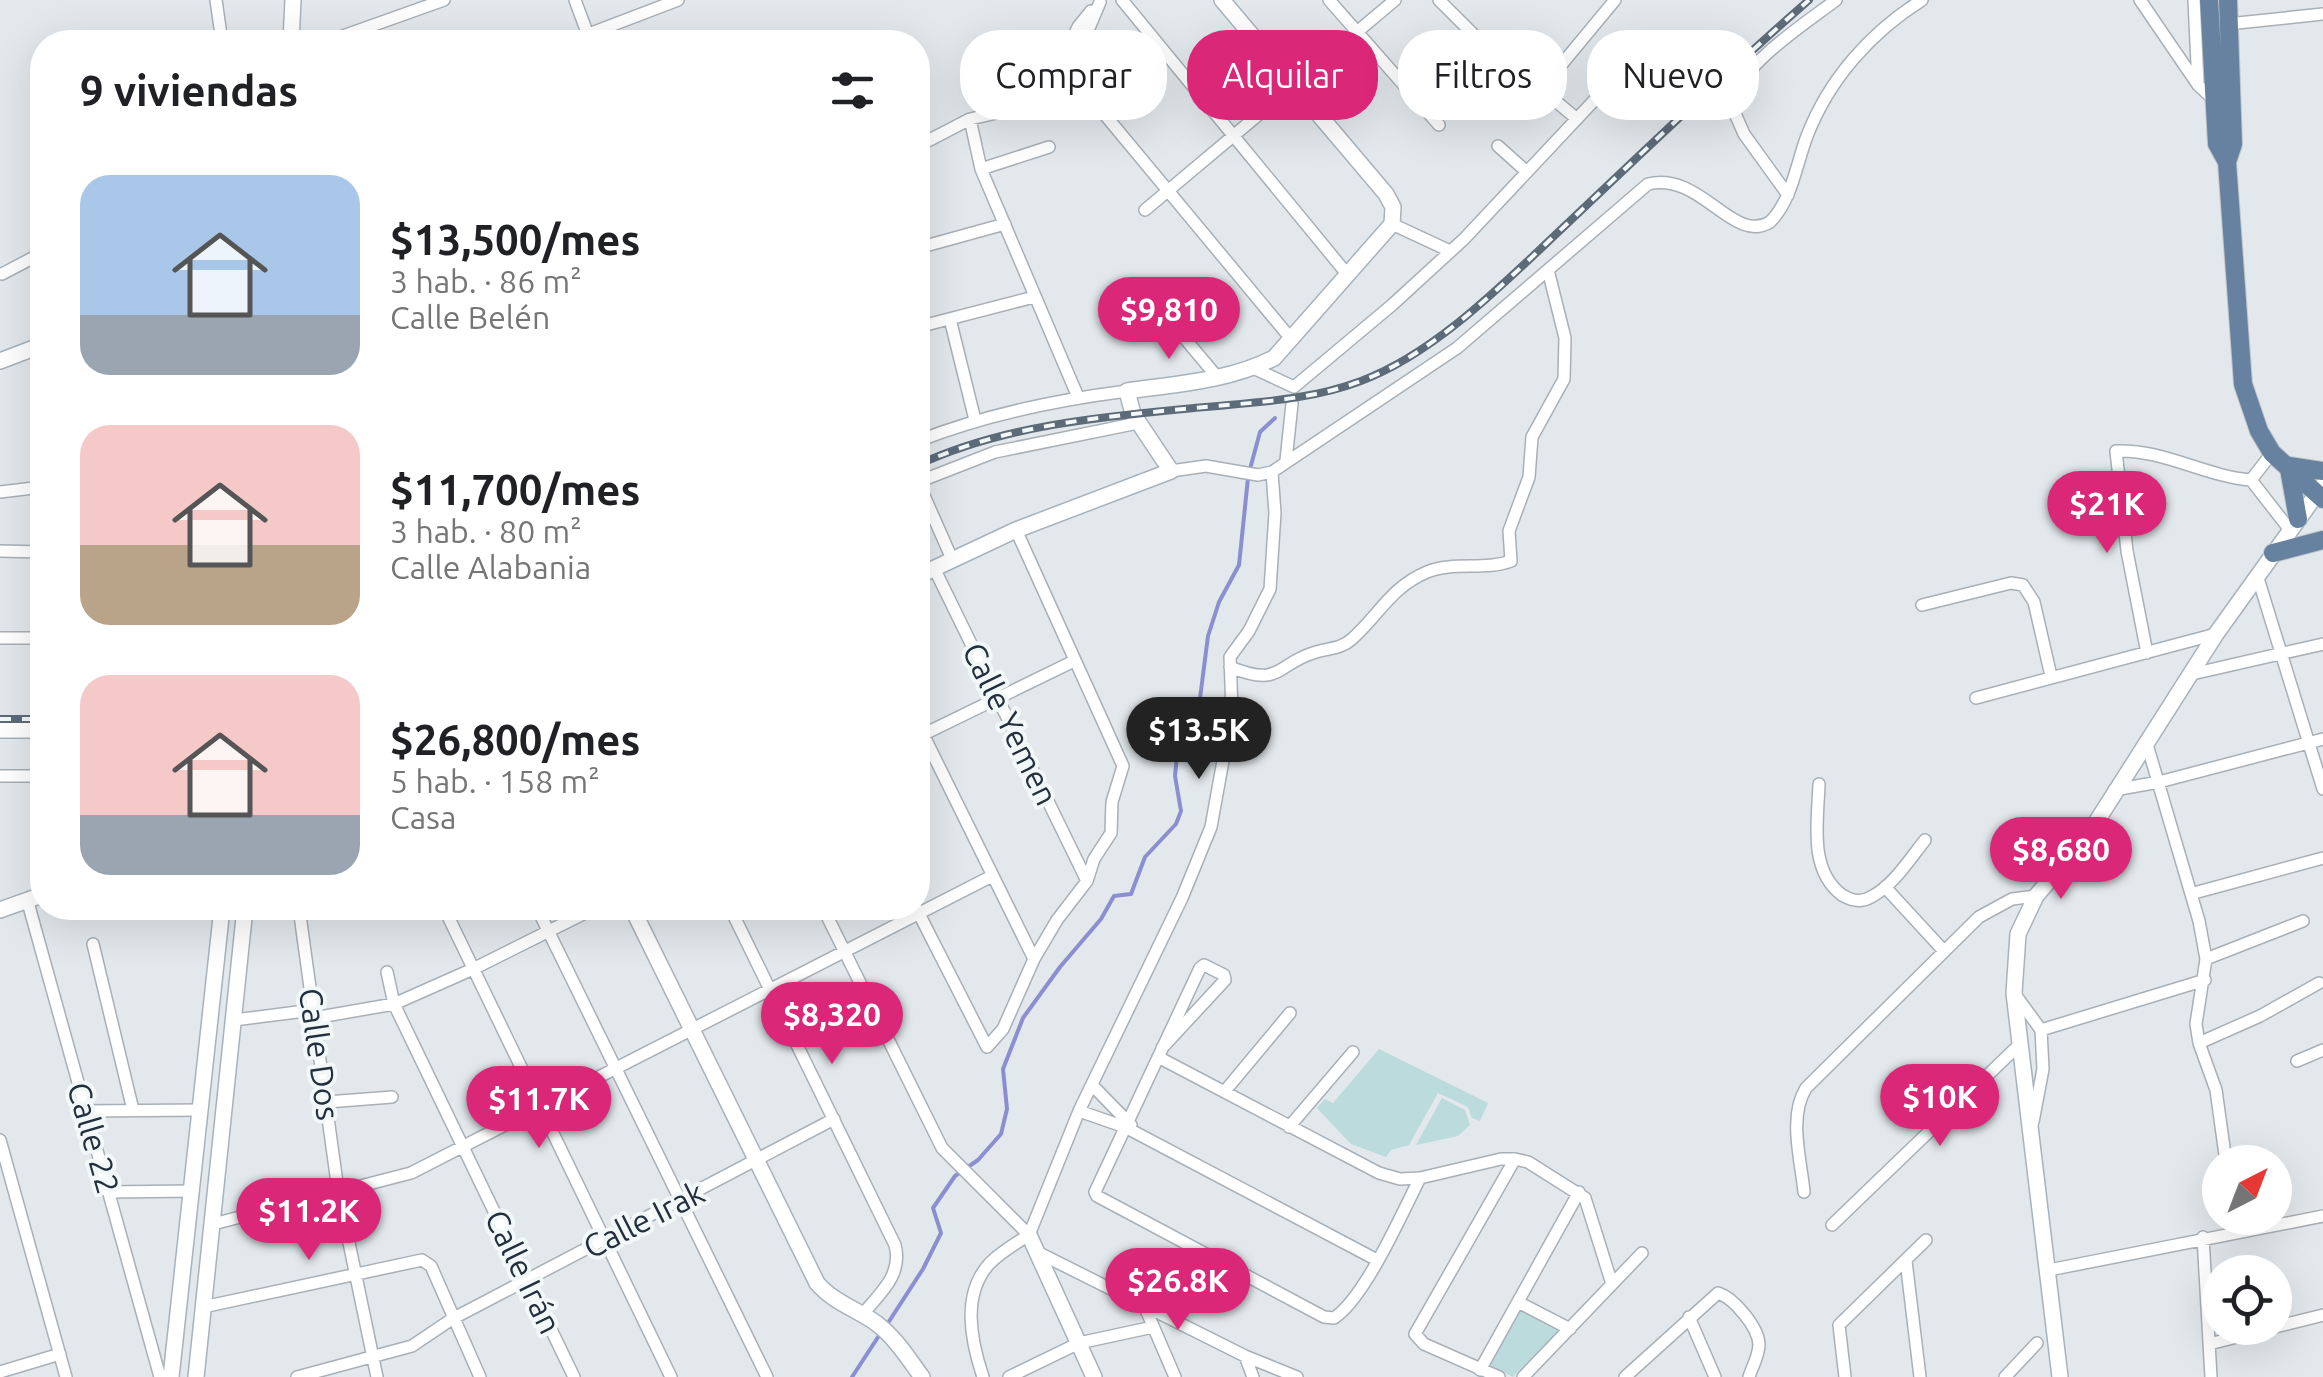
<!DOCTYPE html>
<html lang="es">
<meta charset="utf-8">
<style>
:root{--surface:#fff;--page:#f2f2f2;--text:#202124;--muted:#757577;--accent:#db2777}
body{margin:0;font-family:Ubuntu,sans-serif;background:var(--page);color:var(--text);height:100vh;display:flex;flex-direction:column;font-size:38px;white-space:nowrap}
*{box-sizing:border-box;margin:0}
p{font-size:32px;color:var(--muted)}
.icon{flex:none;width:55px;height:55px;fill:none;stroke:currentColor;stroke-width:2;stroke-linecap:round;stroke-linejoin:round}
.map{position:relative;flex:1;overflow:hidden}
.details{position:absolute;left:30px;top:30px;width:900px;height:890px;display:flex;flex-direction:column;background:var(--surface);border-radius:40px;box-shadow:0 10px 40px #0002}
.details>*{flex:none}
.banner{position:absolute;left:960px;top:30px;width:950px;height:90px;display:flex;gap:20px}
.needle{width:65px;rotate:42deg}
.buttons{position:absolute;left:2202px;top:1145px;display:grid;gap:20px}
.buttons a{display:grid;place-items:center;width:90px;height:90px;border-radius:50%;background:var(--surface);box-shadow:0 10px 40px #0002;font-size:50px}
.price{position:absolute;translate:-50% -85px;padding:0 22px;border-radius:35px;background:var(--accent);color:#fff;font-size:32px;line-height:65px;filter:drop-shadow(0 2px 5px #0008)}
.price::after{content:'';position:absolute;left:50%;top:60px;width:30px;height:22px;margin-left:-15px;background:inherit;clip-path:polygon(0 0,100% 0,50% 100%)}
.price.selected{background:#222;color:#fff}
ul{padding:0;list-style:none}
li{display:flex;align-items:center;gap:30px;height:250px;padding:0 50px}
li span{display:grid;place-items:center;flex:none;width:280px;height:200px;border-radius:30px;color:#555}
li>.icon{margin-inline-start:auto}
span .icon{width:120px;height:120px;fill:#fffc;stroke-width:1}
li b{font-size:42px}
h2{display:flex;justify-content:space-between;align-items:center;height:120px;padding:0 50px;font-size:42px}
.tag{padding:0 35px;border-radius:40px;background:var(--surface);box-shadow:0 10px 40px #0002;font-size:35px;line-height:90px}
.tag.selected{background:var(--accent);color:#fff}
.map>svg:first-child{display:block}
</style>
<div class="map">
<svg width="2323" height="1377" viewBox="0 0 2323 1377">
<rect width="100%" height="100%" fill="#e2e8ec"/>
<path fill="#bbdbdc" d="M1379,1049L1488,1103L1480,1121L1472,1118L1468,1107L1438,1093L1409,1145L1391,1150L1386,1157L1351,1144L1317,1108L1325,1099L1333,1103Z
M1442,1098L1465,1110L1470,1125L1458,1136L1416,1145Z
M1522,1309L1561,1328L1513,1377L1490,1365Z"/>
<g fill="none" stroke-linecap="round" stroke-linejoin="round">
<path stroke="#8b8fd0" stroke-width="4" d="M1250,469L1260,432L1275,418
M888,1323L923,1269L941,1233L933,1208L955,1176L978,1160L1001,1134L1007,1109L1003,1069L1023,1018L1060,967L1101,919L1114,896L1131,894L1145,857L1176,824L1181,811L1175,776L1177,756L1199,706L1208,636L1219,602L1239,565L1248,478
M852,1377L882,1331"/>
<g stroke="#a8b0b7" stroke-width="14">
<path id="street" d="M216,0L222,42
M575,0L588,35
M1122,0L1347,274
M1329,0L1439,125
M1439,0L1473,34
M2140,0L2198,85L2214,100
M2194,0L2198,85
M1100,2L1086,35L1081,86L1292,340
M2228,24L2323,14
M326,42L444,0
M568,42L678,0
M1521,72L1577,119
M1542,88L1615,0
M970,119L981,169L1078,397
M918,146L970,119L1032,105L1042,100L1078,27L1091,11
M1498,146L1527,172
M981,169L1049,147
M1788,195L1744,134L1730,102C1745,62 1803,25 1836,0
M1145,210L1395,0
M1392,224L1450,251
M918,248L1005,224
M2,274L42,253
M1150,297L1218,378
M950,319L975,420
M918,327L1034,297
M1253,368L1294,387
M1294,387L1392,305L1464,239L1618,75
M918,441C984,415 1056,400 1127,391
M1286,460L1292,404
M1171,471L1206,466L1258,475L1272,472L1457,348L1648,184C1701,171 1733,245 1770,222C1792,200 1796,165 1807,136C1829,79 1871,32 1922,0
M2251,480L2272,453
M918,482L995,452L1138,423
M918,482L952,559
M0,492L42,487
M0,551L42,552
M934,568L1087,881
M2257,575L2323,789
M1922,605L2011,583L2023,585L2034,602L2051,676
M0,638H42
M2147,653L2127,551L2116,451C2163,449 2204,476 2251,480L2290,530
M1230,667C1282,688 1275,664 1316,652C1329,648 1341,649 1352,639C1379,615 1391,587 1427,572C1454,561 1484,571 1511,561L1509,531L1529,477L1532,437L1564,379L1565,338L1548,270
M2192,674L2323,644
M1976,698L2216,634
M918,724L1034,959
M918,737L1074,661
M2146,741L2199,921L2206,959L2196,1024L2199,1043L2216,1090L2226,1162
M0,776H42
M1819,784C1818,820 1808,870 1842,895C1852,901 1861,903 1871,897C1893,886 1910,859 1925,840
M2114,790L2159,782L2323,739
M1885,887L1943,950
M2194,893L2323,858
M27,899L160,1377
M299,908L338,1190L377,1377
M444,908L671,1377
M537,908L767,1377
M730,908L895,1245C903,1275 880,1293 862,1315
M823,908L942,1148L1029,1235
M916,908L987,1047L1003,1029L1034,959L1057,920L1087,881L1094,859L1111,833L1112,802L1123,766L1016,530
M93,944L133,1110
M2206,959L2303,921
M387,972L394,1004L574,1377
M2014,993L2041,1030L2043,1069L2033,1122
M314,1018L394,1004L473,969L595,908
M234,1020L313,1010
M2041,1030L2205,980
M2199,1043L2260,1016L2319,983
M1162,1048L1225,980L1224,975L1204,965L1200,968L1095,1192L1097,1196L1324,1317L1334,1318C1365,1298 1402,1213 1420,1178
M1158,1057L1379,1173L1400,1179L1420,1178L1501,1159H1515L1528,1162L1585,1198L1612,1284
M2297,1061L2323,1050
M1092,1085L1131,1125
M1225,1091L1290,1013
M327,1102L392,1097
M85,1111L201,1110
M1079,1111L1125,1127L1377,1260
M1289,1127L1353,1052
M0,1140L66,1377
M108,1192L193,1191
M1804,1192C1801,1160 1788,1117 1806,1088L1979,917L2012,899L2036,896
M213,1224L411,1173L992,876
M1832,1225L2020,1044
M1029,1235L1079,1111L1182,898L1211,827L1232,711L1230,657L1249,631L1270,589L1275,513L1272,472
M2203,1237L2211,1377
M1037,1252L1245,1356L1297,1377
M1906,1261L1920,1377
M2049,1270L2323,1216
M1518,1302L1570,1329
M1144,1305L1175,1377
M203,1307L422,1260L431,1266L480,1377
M1689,1317L1715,1377
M2275,1327L2323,1315
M2209,1344L2273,1328
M1245,1356L1253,1377
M1480,1370L1579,1192
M0,1372L60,1354
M297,1377L412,1346L452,1319L834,1119
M983,1377C971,1341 961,1294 990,1263C1001,1252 1016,1243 1029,1235
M1009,1377L1079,1343L1153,1327
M1499,1377L1424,1344L1415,1334L1515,1159
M1523,1377L1642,1253
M1625,1377L1718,1293C1734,1298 1758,1327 1759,1344C1759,1356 1752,1367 1749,1377
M1845,1377L1839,1325L1926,1240
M2005,1377L2037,1343"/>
</g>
<g stroke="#a6b3bd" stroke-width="18">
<path id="secondary" d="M291,42L293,0
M0,361L42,345
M918,576L1016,530L1171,471L1133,414L1127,391C1176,384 1229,381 1274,358L1392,224L1393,207L1386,194L1222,0
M0,730H42
M632,908L817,1283C833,1302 856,1309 876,1323C895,1337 908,1358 922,1377
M0,910L42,895
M1029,1235L1094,1377
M171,1377L222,908
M196,1377L245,908
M2060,1377L2014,993L2018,934L2036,896L2088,835L2216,634L2323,485"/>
</g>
<g stroke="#c1c5c8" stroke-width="20">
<path id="primary" d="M2209,0L2217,144L2227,162
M2228,0L2233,144L2227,162L2243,384L2259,431L2272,453L2323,499
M2289,466L2323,471
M2289,469L2298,519
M2273,553L2323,540"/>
</g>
<use href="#street" stroke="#fff" stroke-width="11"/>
<use href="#secondary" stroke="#fff" stroke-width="15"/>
<use href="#primary" stroke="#6782a0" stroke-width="18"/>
<g stroke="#5d6a78" stroke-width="8">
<path id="rail" d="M918,465C1006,424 1109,416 1205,407C1258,402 1311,400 1361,381C1439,352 1511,276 1570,221C1649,146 1728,71 1809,0
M0,719H42"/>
</g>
<use href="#rail" stroke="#f2f7f8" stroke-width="4" stroke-dasharray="11" stroke-linecap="butt"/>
</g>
<g text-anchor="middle" stroke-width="8" stroke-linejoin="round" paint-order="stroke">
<g font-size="32" fill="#222f3c" stroke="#f2f7f8">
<text transform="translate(1010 724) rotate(64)" y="11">Calle Yemen</text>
<text transform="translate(319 1054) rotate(82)" y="11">Calle Dos</text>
<text transform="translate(93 1138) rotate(74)" y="11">Calle 22</text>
<text transform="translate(644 1220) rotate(-27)" y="11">Calle Irak</text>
<text transform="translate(523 1272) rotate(64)" y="11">Calle Irán</text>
</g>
</g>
</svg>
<div class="buttons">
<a><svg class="needle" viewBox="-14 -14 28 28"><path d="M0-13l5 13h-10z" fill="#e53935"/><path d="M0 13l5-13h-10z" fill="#757577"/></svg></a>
<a><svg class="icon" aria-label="locate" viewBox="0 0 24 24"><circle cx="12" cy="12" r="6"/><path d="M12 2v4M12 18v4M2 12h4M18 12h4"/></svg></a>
</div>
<b class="price" style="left:1169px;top:362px">$9,810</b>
<b class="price" style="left:2107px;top:556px">$21K</b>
<b class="price selected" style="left:1199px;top:782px">$13.5K</b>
<b class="price" style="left:2061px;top:902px">$8,680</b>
<b class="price" style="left:832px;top:1067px">$8,320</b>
<b class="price" style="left:1940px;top:1149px">$10K</b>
<b class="price" style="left:539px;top:1151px">$11.7K</b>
<b class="price" style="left:309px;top:1263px">$11.2K</b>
<b class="price" style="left:1178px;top:1333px">$26.8K</b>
<div class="banner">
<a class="tag">Comprar</a>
<a class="tag selected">Alquilar</a>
<a class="tag">Filtros</a>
<a class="tag">Nuevo</a>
</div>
<section class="details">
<h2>9 viviendas<svg class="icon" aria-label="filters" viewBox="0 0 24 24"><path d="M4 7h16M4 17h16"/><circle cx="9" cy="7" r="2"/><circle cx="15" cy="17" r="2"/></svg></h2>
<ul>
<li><span style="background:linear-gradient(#a9c7e8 70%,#9aa5b1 0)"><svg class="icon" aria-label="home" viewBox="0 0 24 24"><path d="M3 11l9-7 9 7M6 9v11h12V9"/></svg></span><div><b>$13,500/mes</b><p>3 hab. · 86 m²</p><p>Calle Belén</p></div></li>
<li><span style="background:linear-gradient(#f6c9c9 60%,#b9a48a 0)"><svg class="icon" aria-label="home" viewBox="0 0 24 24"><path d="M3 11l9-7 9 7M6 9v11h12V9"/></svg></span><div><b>$11,700/mes</b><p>3 hab. · 80 m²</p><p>Calle Alabania</p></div></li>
<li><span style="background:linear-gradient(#f6c9c9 70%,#9aa5b1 0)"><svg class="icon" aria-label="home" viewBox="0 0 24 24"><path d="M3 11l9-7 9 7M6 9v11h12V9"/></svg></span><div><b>$26,800/mes</b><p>5 hab. · 158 m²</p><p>Casa</p></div></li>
</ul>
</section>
</div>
